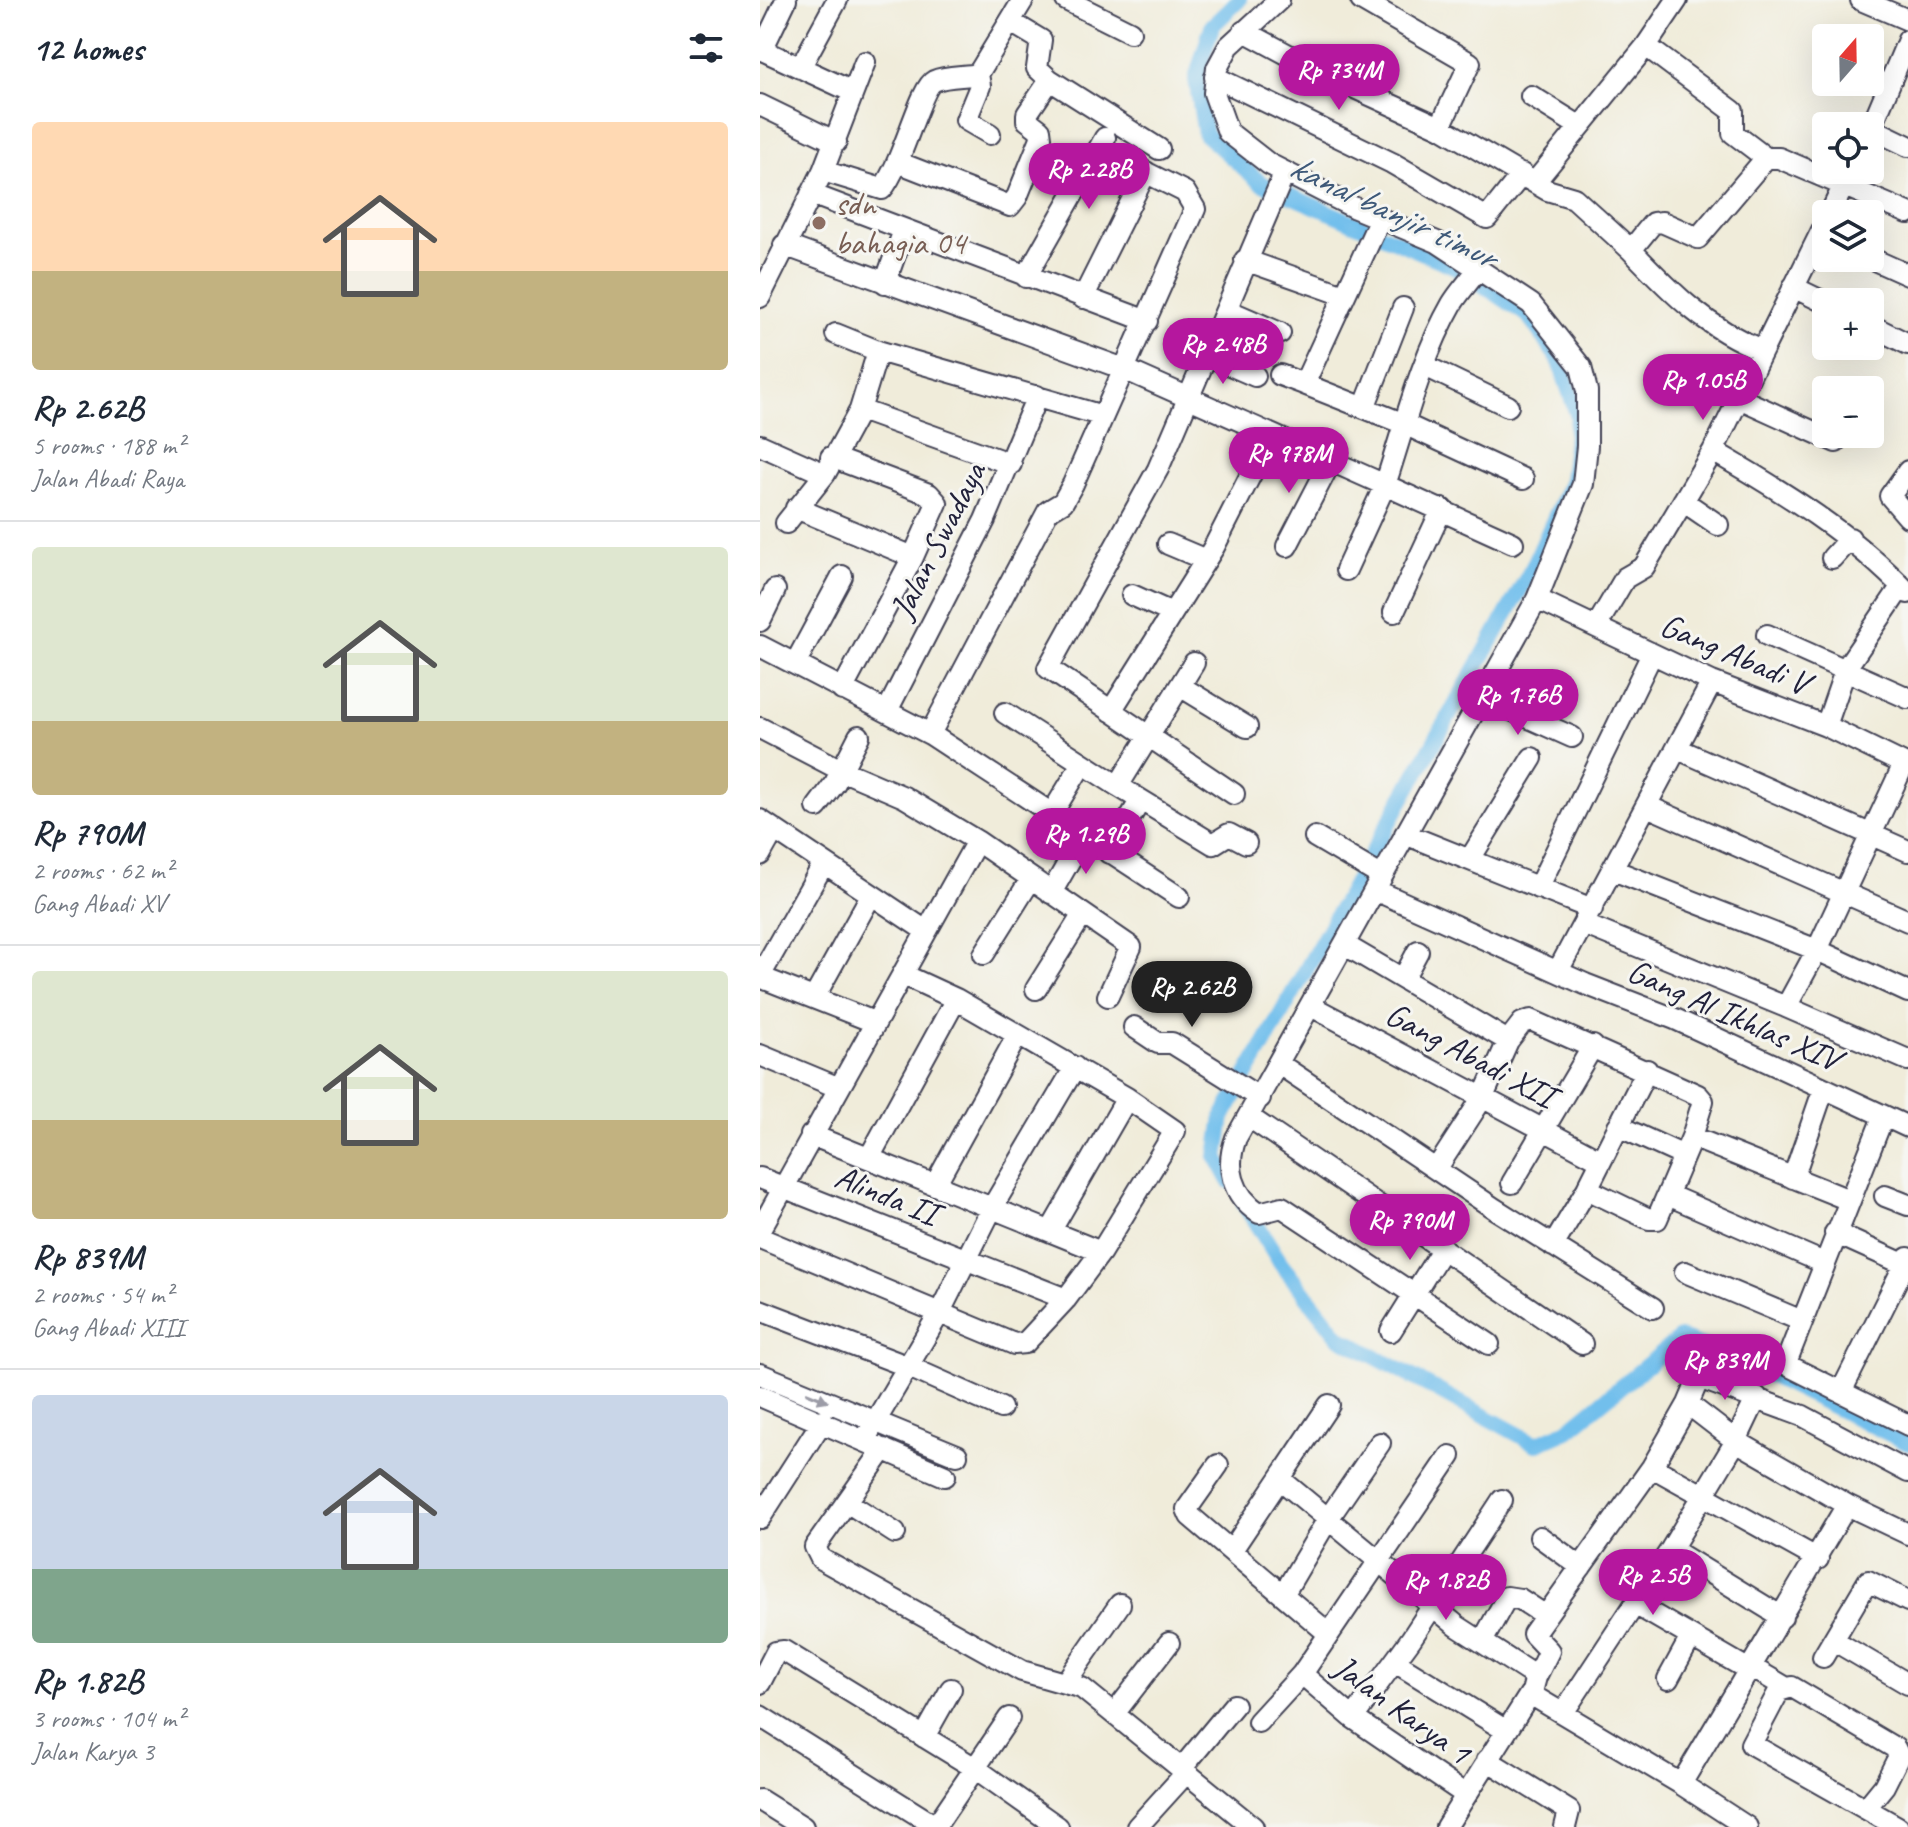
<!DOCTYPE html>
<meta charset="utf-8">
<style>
:root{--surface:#fff;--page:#f6f6f7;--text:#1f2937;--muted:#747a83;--line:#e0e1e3;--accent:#b5179e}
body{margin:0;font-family:Caveat,sans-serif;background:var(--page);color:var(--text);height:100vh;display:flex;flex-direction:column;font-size:30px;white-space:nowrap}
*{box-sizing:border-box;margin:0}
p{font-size:26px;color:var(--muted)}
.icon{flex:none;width:44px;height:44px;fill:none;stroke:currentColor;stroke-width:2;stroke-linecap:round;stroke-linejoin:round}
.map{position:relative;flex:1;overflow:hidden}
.side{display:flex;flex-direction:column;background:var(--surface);width:760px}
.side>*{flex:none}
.needle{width:52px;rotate:20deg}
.buttons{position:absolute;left:1052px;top:24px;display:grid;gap:16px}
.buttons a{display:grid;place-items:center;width:72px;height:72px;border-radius:8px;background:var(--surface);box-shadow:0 8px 32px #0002;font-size:40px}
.price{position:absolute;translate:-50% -68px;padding:0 18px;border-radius:28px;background:var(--accent);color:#fff;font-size:26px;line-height:52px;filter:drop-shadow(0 2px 4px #0008)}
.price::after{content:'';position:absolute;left:50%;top:48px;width:24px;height:18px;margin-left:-12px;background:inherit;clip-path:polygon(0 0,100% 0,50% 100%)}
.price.selected{background:#222;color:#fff}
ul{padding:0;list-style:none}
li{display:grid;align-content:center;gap:16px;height:424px;padding:0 32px}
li+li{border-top:2px solid var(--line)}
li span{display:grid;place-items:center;height:248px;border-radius:8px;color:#555}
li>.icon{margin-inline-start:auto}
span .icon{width:144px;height:144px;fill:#fffc;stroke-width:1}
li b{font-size:34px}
h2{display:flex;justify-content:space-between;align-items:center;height:96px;padding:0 32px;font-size:34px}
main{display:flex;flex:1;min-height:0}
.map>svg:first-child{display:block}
</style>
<main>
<section class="side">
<h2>12 homes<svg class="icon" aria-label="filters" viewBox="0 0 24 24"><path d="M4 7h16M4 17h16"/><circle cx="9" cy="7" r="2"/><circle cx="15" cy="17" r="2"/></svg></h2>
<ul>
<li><span style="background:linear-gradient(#ffd9b3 60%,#c2b280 0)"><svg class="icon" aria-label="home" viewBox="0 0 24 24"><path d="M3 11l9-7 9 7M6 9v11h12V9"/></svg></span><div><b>Rp 2.62B</b><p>5 rooms · 188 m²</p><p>Jalan Abadi Raya</p></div></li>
<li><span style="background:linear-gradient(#dfe7d0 70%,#c2b280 0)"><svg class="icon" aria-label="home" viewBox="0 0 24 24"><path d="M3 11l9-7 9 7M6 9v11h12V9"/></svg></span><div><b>Rp 790M</b><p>2 rooms · 62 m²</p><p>Gang Abadi XV</p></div></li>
<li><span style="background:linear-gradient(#dfe7d0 60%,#c2b280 0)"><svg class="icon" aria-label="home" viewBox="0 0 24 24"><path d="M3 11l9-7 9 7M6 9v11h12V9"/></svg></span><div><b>Rp 839M</b><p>2 rooms · 54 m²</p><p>Gang Abadi XIII</p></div></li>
<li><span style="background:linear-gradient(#c9d6e8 70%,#7fa58c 0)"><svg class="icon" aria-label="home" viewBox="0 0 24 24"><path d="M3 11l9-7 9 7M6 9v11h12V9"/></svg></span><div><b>Rp 1.82B</b><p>3 rooms · 104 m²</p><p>Jalan Karya 3</p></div></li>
</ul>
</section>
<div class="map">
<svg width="1148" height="1827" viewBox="0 0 1148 1827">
<rect width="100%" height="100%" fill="#f6f6f2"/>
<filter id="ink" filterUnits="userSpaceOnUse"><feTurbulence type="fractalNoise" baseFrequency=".0125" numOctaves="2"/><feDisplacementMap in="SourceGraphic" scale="16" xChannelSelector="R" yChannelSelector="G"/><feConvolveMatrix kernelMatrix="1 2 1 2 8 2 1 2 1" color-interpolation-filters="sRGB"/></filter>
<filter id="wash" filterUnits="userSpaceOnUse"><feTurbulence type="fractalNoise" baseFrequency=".006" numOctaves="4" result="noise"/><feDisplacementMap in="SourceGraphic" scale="32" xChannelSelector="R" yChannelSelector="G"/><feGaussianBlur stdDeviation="1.8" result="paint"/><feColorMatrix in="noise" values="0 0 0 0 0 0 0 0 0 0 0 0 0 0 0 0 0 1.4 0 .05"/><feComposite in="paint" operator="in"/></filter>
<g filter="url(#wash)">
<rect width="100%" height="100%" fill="#f0ecda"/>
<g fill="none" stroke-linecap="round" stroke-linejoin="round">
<path stroke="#72bfec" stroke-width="16" d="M470,1181L457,1157L463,1117L773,567L811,481L818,417L799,360L768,315L696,267L501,183L445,134L436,79L452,26L479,0
M484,1204L520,1262L579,1337L776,1444L808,1430L920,1338L968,1355L1148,1443"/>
</g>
</g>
<g filter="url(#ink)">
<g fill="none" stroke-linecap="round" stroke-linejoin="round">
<g stroke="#414053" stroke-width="24">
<path id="minor" d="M306,0L370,32
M519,0L469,46L457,68L454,93L468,132L509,164L595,208L677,242L771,304L821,367L827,391V446L823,484L777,599L476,1138C465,1167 472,1195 499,1213L522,1207L729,1344
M601,0L710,63L680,127
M1101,0L1148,20
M251,22L281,40L277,68L290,80L399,149
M484,31L564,74L680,127L787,190L814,198L871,250L893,223L902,222L938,238L1006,158H1019L1148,213
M886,46L973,111V133L1006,158
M0,49L93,92
M2,50L26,0
M40,68L77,0
M218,74L220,86L206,120L230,134
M455,77L632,163L727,218L762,174
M771,96L819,126
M0,105L76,142
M1111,128L1148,146
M1110,130L1148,40
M140,163L250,206L257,197L281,138L280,130L267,120V114L290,80
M63,171L105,62
M775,182L886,46L917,0
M51,194L387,321
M1070,214L1091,170
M620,219L544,384L642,423L763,479
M24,245L364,369L625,485C645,425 660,360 692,304C699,292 710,281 718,269
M871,250C911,292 947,329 1002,350
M1110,258L1148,275
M485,260L584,295
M266,277L345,138
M125,283L144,230
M1033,287L1066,303
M0,297L63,171L122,189C142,166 160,88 174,81C187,75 205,77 218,74L263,0
M323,298L386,172
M467,310L520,333
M1110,325L1148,344
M76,334L118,351L343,416
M449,356L495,376
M665,366L748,406
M520,375L544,384
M979,398L1076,442
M604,408L643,308
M100,410L251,464
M0,445L65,474
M953,451C1024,492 1091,533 1148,593
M71,457L169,494L177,503L153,557L82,690
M1148,471L1130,496L1148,517
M923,501L958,525
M36,508L153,557
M26,523L65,474L100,410L118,351
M408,544L446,560
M527,546L570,463
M1072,558L1090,538
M586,570L625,485L753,543
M372,595L412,613
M777,599L952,682L1066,726L1148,766
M634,612L682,509
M0,621L15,590
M836,627L865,578L884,567L953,451L1066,222
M1007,635L1148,698
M0,646L170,734L419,897
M434,663L358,786L453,844L469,834L486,843
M35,664L82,576
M420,686L487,727
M722,697L812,737
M127,711L225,520L277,396
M351,711L454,547L511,435
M245,713L358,786
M1066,726L1086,668L1141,587
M0,728L81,770L144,797L217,841L371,947L348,996
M170,734L288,511L303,502L313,484L435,209L425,192L339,149
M918,749L1148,851
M474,794L288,668L398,469L525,172
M887,806L1148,921
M57,807L75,783L99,736
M291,815L322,764
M0,820L166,931
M645,834L832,909
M555,837L621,876
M349,853L380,801
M0,855L14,830
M710,859L772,758
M853,870L1057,950L1148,992
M778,888L892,654
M615,890L825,984L915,1019L1148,1127
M291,893L323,837
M823,924L1026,1007L1057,950L1144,764
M585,945L748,1041
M224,954L271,879
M799,969L952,682
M0,976L63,865
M0,977L114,1022
M643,979L658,951
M276,989L323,914
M54,998L110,897
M551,1006L840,1160
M1026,1007L1148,1060
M374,1027L398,1043H412L500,1098
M0,1055L77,1087
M519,1064L735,1209L893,1308
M489,1117L822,1344
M858,1126L924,1156
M51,1135L341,1252
M932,1137L1089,1200
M109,1158L196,999
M677,1168L723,1097L748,1041L762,1023L771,1020L938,1095L943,1101L932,1137L897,1219H889L827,1189
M0,1178L306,1299
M1033,1178L1064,1088
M176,1183L257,1036
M752,1183L833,1046
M908,1195L1064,1263
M1125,1196L1148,1205
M0,1230L217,841
M291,1230L367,1098
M1075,1233L1148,1266
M0,1238L254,1344L265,1343L306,1299L341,1252L415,1131L367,1098L196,999L144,975
M793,1246L827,1189L887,1070
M1148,1258L1081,1392L1148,1425
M925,1272L1042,1321
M0,1310L149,1367L241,1408
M631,1331L683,1248
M0,1374L197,1455
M1081,1392L1029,1366L1027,1360L1123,1117
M0,1396L185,1476
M928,1404L976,1441L1087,1505L1148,1534
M105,1439L180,1312L233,1206L315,1067
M124,1449L55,1547L61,1559L262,1671L322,1688L493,1827
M458,1465L427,1509L430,1516L568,1633
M892,1467L1058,1559
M520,1479L697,1626L776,1677L773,1688
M87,1502L135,1533
M0,1518L63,1420
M780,1537L821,1567
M911,1549L1022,1617
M472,1550L569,1405
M523,1595L568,1519L620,1443
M875,1604L989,1670
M1073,1640L1148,1684
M722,1642L747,1597L760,1599L786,1616
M1063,1657L1108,1581L1148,1601
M635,1662L745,1730
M991,1667L1025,1687
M542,1674L593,1718L706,1795
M776,1677L789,1651L773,1634L892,1467L928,1404L939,1378L1043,1416L1148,1472
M908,1679L931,1637
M0,1683L16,1652L24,1651L215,1768L298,1827
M305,1683L360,1604
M803,1713L911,1549L976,1441L997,1397
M354,1714L409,1643
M0,1716L177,1827
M593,1718L651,1639L742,1500
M498,1722L542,1674L690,1456
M164,1737L191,1689
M727,1760L809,1811L805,1827
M422,1768L474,1705
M921,1784L987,1827
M0,1800L43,1827
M1106,1808L1124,1786L1139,1756L1135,1748L1032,1687L1019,1691L991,1744L1138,1827
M175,1827L249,1718
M377,1827L427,1772
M686,1827L770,1694L921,1784L1087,1505"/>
</g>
<use href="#minor" stroke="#fff" stroke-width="20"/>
</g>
<defs><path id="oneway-solid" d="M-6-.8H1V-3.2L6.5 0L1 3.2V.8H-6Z" transform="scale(2)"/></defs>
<use fill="#9c9ca7" href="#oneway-solid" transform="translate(57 1397) rotate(22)"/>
</g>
<circle fill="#8d6e63" stroke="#f6f6f2" stroke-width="3" cx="59" cy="223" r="8"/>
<g text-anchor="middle" stroke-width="6" stroke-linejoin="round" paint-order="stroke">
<g font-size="34" fill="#785e54" stroke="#f6f6f2" text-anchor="start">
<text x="75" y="215">sdn<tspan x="75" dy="39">bahagia 04</tspan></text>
</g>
<g font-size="34" fill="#22223b" stroke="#f6f6f2">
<text transform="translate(177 540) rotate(-63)" y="12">Jalan Swadaya</text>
<text transform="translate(975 653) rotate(23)" y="12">Gang Abadi V</text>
<text transform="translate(974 1014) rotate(24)" y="12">Gang Al Ikhlas XIV</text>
<text transform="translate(711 1054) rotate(28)" y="12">Gang Abadi XII</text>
<text transform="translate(127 1194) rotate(22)" y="12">Alinda II</text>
<text transform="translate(643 1709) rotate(36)" y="12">Jalan Karya 1</text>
</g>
<g font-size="36" font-style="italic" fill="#3e5979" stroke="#f6f6f2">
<text transform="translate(633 210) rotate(25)" y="13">kanal banjir timur</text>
</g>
</g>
</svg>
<div class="buttons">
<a><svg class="needle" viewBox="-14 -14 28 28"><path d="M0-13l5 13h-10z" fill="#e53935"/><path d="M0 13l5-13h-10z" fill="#747a83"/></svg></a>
<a><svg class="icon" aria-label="locate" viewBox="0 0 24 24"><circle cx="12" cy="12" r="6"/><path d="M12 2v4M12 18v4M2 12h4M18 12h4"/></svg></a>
<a><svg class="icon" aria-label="layers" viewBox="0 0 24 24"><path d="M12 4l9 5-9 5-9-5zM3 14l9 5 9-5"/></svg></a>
<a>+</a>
<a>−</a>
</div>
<b class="price" style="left:579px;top:112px">Rp 734M</b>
<b class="price" style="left:329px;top:211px">Rp 2.28B</b>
<b class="price" style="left:463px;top:386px">Rp 2.48B</b>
<b class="price" style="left:943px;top:422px">Rp 1.05B</b>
<b class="price" style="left:529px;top:495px">Rp 978M</b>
<b class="price" style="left:758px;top:737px">Rp 1.76B</b>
<b class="price" style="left:326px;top:876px">Rp 1.29B</b>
<b class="price selected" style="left:432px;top:1029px">Rp 2.62B</b>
<b class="price" style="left:650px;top:1262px">Rp 790M</b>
<b class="price" style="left:965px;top:1402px">Rp 839M</b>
<b class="price" style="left:893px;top:1617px">Rp 2.5B</b>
<b class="price" style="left:686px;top:1622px">Rp 1.82B</b>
</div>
</main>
